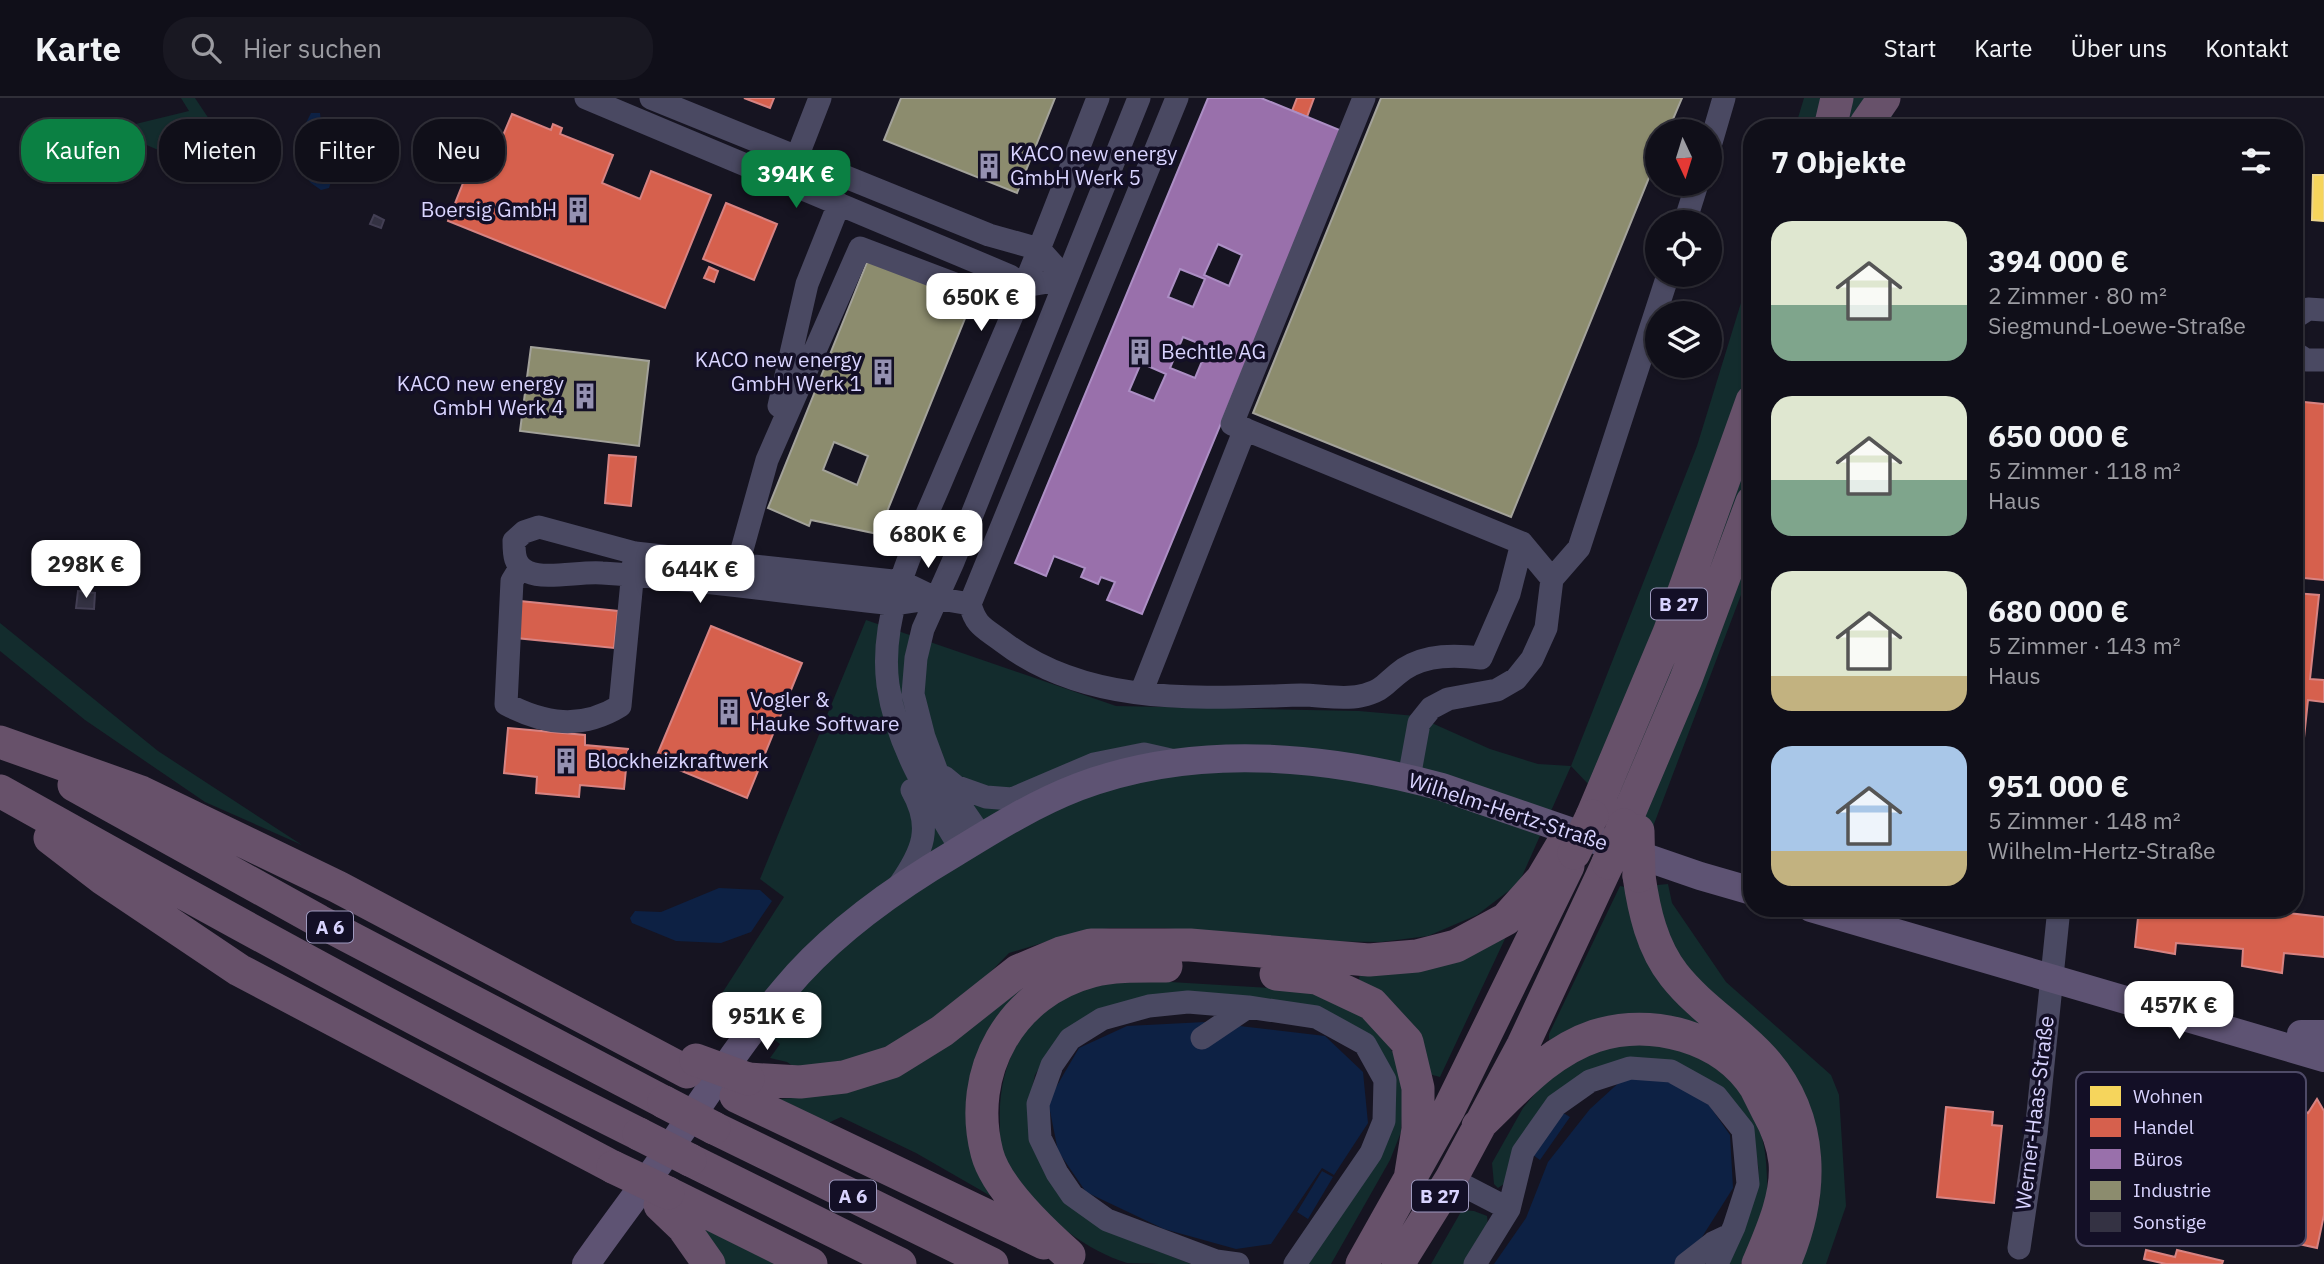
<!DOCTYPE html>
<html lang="de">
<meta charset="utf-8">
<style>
:root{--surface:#100f19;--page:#191822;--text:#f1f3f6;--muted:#9c9ca2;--line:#302f38;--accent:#0b8043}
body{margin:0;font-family:"IBM Plex Sans",sans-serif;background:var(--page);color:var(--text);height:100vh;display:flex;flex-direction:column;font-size:26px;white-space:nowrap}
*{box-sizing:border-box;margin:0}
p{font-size:23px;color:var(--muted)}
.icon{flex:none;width:38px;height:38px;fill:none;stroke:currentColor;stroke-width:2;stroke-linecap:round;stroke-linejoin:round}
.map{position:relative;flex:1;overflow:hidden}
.drawer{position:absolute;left:1743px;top:21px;width:560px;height:798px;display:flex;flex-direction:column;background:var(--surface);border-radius:28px;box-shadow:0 2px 5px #0004,0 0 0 2px var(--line)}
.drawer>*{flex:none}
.top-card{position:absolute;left:21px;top:21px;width:665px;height:63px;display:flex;gap:14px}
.needle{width:46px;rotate:176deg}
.fabs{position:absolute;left:1645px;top:21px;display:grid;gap:14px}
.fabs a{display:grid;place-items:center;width:77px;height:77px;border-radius:50%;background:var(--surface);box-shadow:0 2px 5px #0004,0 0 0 2px var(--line);font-size:35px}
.price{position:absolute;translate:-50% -60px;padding:0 16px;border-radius:14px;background:#fff;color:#222;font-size:23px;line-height:46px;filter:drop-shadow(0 2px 4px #0008)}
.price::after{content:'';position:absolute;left:50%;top:42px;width:21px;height:16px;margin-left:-10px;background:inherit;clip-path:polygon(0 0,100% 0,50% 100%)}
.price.selected{background:var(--accent);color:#fff}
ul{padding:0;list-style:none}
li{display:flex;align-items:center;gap:21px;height:175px;padding:0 28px}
li span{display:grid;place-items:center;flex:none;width:196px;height:140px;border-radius:21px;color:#555}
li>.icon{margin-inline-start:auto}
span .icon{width:84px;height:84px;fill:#fffc;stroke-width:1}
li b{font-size:30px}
h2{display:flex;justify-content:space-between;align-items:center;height:84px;padding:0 28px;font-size:30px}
.chip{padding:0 24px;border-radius:28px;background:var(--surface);box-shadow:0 2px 5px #0004,0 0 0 2px var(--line);font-size:24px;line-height:63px}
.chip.selected{background:var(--accent);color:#fff}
header{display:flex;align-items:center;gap:42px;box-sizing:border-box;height:98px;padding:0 35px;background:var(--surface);border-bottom:2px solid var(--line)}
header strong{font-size:33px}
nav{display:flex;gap:38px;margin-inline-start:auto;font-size:24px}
.search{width:490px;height:63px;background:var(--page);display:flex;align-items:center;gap:18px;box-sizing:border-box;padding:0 24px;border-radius:28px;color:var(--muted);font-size:26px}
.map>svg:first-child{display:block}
</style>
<header>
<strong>Karte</strong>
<div class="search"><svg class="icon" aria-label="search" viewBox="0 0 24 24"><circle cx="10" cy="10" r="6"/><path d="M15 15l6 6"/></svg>Hier suchen</div>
<nav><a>Start</a><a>Karte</a><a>Über uns</a><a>Kontakt</a></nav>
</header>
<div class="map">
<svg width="2324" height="1166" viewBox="0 0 2324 1166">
<rect width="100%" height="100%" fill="#161421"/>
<path fill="#132c2d" d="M181,0H195L235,60L227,81L111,32L189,13Z
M1804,0H1897L1889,30H1795Z
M1752,169V468L1646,747L1571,668L1519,785L1477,817L1428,838L1381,844L1304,843L1164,830H1110L1075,835L1009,855L974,891L923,932L847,966L797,971L787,964L770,960L780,946L719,900L784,799L760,781L866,522L1116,608L1359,613L1416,618L1490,651L1538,666L1571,668L1697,348Z
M0,525L158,653L302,747L205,704L85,622L0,553Z
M1668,786L1672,805L1726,884L1831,977L1839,997L1846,1108L1826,1166H1799L1820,1103L1819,1062L1679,867L1647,788Z
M1620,788L1625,789L1703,927L1549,942V936Z
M1511,828L1440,979L1429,976C1411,929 1407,906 1359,882L1360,874Z
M1137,882L1270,890L1328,898L1373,925L1394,956L1404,986L1401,1034L1390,1062L1331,1166H1303L1395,986L1387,963L1373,946L1181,895L1045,960L1035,977L1029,1003L1031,1039L1043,1072L1057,1095L1109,1134L1191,1166C1174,1166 1143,1166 1127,1165C1079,1150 1015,1100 1001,1050C999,1042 1000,1032 1000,1024C998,976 1015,932 1055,904C1078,888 1110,886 1137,882Z
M1020,886L1022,895L986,940L996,1101L916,1055L841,1019L828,1025L780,1001L828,997Z
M1612,944C1627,945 1645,943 1660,946C1729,962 1767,1010 1767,1080C1767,1088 1768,1099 1767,1107C1763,1125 1749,1149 1741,1166H1728C1738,1140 1762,1094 1758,1067C1755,1046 1746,1029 1737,1010L1582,976L1504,1086L1498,1090L1494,1086L1492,1065L1523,1010L1550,978Z
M1462,1112L1474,1113L1487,1118L1488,1129L1466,1166H1431Z
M701,1128L776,1166H724Z"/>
<path fill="#0d2144" d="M311,15H320L325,57L311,67H301L294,60V49Z
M327,70L331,84L329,90L321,92L311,85L305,78Z
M719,790L760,792L772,803L751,834L721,845L676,843L632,825L630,820L635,813L661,814Z
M1205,924L1325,938L1363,974L1368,1025L1334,1077L1322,1070L1271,1146L1236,1151L1164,1131L1086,1094L1058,1053L1048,1003L1079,950L1127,928Z
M1624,980L1670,983L1709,1007L1730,1037L1733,1090L1685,1166H1494L1526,1120L1548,1064L1590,1011Z
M1560,1013L1570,1019L1540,1062L1530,1055Z
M1322,1073L1333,1079L1308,1121L1297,1114Z"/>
<path fill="#f6d55c" stroke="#edd58d" stroke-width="2" d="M2313,77H2324V123L2312,122Z"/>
<path fill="#d6604d" stroke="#d78382" stroke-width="2" d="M744,0H774L770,10Z
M1297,0H1314L1307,19L1292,13Z
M512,16L551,32L553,26L562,30L560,36L613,57L602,85L640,101L651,73L711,97L665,210L448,123L481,40L499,47Z
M726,105L777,126L754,182L703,161Z
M709,169L718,173L714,184L704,180Z
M2294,303L2324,306V482L2294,479Z
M609,357L636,359L631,408L605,405Z
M2294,495L2319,497L2310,581L2324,582V604L2308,602L2296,716H2294Z
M520,503L618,513L614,550L516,540Z
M711,528L802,565L747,700L655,662Z
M508,630L585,637V647L628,651L624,691L580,687L579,699L536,695L537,679L504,675Z
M1752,642V733L1743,730Z
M1968,810H2015L2014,816Z
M2139,810H2288V815L2324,819V859L2284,855L2282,875L2242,868L2243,851L2176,845L2175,856L2135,849Z
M2269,988L2308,1015L2317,1001L2324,1013V1117L2317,1150L2236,1132L2233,1145L2101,1116L2129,991L2262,1020Z
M1946,1009L1993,1014L1992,1027L2002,1028L1994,1105L1937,1099Z
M2146,1152L2175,1159L2177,1152L2223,1163L2222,1166H2166L2144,1161Z"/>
<path fill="#9970ab" stroke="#ac8ec4" stroke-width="2" fill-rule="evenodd" d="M1208,0H1261L1342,33L1142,516L1107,502L1115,484L1101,479L1098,486L1081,479L1085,470L1054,458L1046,478L1015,465ZM1218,146L1242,157L1229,188L1204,177ZM1180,171L1205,181L1193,209L1168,199ZM1183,239L1208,249L1195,280L1170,270ZM1141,265L1166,276L1154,303L1129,293Z"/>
<path fill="#8c8c6e" stroke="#a3a29a" stroke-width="2" fill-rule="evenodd" d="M901,0H1055L1017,95L884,42Z
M1381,0H1682L1668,33H1657V60L1511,419L1253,315Z
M868,162L972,203L878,436L811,422L809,428L768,410ZM834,344L868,358L857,387L823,372Z
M531,249L649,263L639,348L520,333Z"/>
<path fill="#343243" stroke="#433f54" stroke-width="2" d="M374,117L384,122L381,130L370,126Z
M78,493L95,495L94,511L76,510Z"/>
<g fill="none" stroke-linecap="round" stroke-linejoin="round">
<path stroke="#4a4962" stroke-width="23" d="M586,0L1010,178L1024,188L1066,181L1039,151L989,137L651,0
M1364,0L1232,326L1522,445L1552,481
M1710,48L1724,0
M792,72L820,0
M1685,124L1697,86
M2294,220L2308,211L2324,212
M2294,254L2306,262H2324
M779,308L807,186L839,106
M738,466L767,362L860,150L955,186
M520,470L512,483L506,606C544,626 581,632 620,608L634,462
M935,500L902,484L635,455L539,429L524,434L514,443C514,456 514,468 528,474C546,482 581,473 602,475C700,481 798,496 895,506L935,500L970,506L1177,0
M970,506C976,529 985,530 1003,544C1088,609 1200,600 1301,597C1320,597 1342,602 1360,598C1386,592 1384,585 1404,571C1427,556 1456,557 1481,560L1509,496L1522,445
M1141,595L1245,331
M944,679L955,688L986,699L1012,701L1094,666L1144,656L1175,663
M1409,680L1419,625L1431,610L1448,601L1497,592L1516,581L1532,561L1546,530L1552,481L1579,450L1668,177
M981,738L937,674L924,639L913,596L916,560L923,531L953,464L1139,0
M961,751C930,699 897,649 888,587C878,514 918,439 945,374C966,325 987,276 1008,227C1040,152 1068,76 1098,0
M900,786C923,753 933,729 912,692
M1202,940L1248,909
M1451,1081L1509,1111
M2019,1150L2036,1035L2059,810
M1238,1166L1216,1163L1107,1122L1072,1097L1057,1075L1040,1040L1038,1006L1052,967L1070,941L1102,921L1149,908L1188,904L1248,909L1316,919L1365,946L1385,982L1384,1023L1371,1055L1295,1166
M1475,1166L1509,1111L1523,1054L1556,1007L1590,983L1630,970L1671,973L1716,998L1743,1032L1748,1086L1734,1129L1717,1166
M1686,1166L1713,1145L1730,1137"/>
<path stroke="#5e5373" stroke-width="28" d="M1811,810L2324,960
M2301,936H2324
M586,1166C612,1129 639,1094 665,1057C707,996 748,932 798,876C842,828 899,788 955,755C994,731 1034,706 1078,689C1194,645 1324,657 1442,689L1700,778L1752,793"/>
<path stroke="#67516a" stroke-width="33" d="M1866,26L1884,0
M1830,30L1837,0
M0,644L141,694L338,789L687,974
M74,687L319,823L664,1004
M0,693C211,811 422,928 639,1036
M1592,718L1669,535L1752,303
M1624,727L1686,581L1752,404
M50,740L102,780L239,872L613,1069
M1639,778C1644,813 1652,849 1674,877C1700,910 1736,931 1763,961C1816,1021 1814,1097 1784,1166
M1276,876L1317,880L1372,906L1407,944L1418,990V1031L1410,1081
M748,981L800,984L844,979L892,964L942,933L1018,873L1061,855L1091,847H1190L1369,862L1417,858L1456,848L1506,821L1542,781L1561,749
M736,998L1044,1145
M1478,1028C1514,994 1547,954 1595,938C1651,920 1723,938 1756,990C1760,998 1764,1006 1768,1014C1776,1028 1783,1047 1785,1064C1788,1098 1771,1135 1758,1166
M714,1030L992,1166
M690,1062L900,1166
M668,1095L811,1166
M660,1107L683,1129L709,1166
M1069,1157C1042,1133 996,1090 987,1055C966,974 1011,894 1092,873C1115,867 1142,868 1166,868
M1362,1166L1449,1011L1568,768
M1398,1166L1451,1081L1523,947L1608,765"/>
<path stroke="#67516a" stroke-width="33" d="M1638,733L1639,778
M1574,755L1592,718
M1608,765L1624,727
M696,962L748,981
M664,1004L714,1030
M639,1036L690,1062
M613,1069L668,1095"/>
</g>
<defs>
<g id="building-bare" transform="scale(2.1)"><path d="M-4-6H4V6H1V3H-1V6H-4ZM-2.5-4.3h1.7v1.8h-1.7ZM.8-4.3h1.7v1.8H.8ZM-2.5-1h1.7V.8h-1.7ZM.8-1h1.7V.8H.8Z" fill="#9591b1" stroke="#130f26" stroke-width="2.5" paint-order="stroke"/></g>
</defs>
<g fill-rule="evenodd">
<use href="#building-bare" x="989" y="68"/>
<use href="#building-bare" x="578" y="112"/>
<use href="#building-bare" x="1140" y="254"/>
<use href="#building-bare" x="883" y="274"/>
<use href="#building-bare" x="585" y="298"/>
<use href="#building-bare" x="729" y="614"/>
<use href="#building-bare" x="566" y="663"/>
</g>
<g text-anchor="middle" stroke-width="7" stroke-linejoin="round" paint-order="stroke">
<g fill="#130f26" stroke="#9e99be" stroke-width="2">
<rect x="1651" y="490.5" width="56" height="31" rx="5"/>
<rect x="307" y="813.5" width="46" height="31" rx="5"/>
<rect x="830" y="1082.5" width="46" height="31" rx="5"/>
<rect x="1412" y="1082.5" width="56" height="31" rx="5"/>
</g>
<g font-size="19" font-weight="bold" fill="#d9d4ff">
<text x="1679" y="513">B 27</text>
<text x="330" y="836">A 6</text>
<text x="853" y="1105">A 6</text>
<text x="1440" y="1105">B 27</text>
</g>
<g font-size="21" fill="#d9d4ff" stroke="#130f26" text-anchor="start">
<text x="1010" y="63">KACO new energy<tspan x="1010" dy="24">GmbH Werk 5</tspan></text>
<text x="557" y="119" text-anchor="end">Boersig GmbH</text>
<text x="1161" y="261">Bechtle AG</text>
<text x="862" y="269" text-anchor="end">KACO new energy<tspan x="862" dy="24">GmbH Werk 1</tspan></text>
<text x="564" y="293" text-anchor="end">KACO new energy<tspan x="564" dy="24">GmbH Werk 4</tspan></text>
<text x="750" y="609">Vogler &amp;<tspan x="750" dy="24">Hauke Software</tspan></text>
<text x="587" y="670">Blockheizkraftwerk</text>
</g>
<g font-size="21" fill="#d9d4ff" stroke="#130f26">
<text transform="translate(1508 714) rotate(18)" y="7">Wilhelm-Hertz-Straße</text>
<text transform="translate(2035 1015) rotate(-83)" y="7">Werner-Haas-Straße</text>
</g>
</g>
<rect x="2076" y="974" width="230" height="174" rx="10" fill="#130f26" stroke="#4e4a67" stroke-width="2"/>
<rect x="2090" y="988" width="31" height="20" fill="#f6d55c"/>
<rect x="2090" y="1020" width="31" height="19" fill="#d6604d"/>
<rect x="2090" y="1051" width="31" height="20" fill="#9970ab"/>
<rect x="2090" y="1083" width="31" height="19" fill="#8c8c6e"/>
<rect x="2090" y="1114" width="31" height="20" fill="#343243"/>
<g font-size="19" fill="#d9d4ff">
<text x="2133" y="1005">Wohnen</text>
<text x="2133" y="1036">Handel</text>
<text x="2133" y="1068">Büros</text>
<text x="2133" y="1099">Industrie</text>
<text x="2133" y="1131">Sonstige</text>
</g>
</svg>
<div class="fabs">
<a><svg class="needle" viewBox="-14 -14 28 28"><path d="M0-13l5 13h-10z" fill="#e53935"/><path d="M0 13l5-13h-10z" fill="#9c9ca2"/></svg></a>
<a><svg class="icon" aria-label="locate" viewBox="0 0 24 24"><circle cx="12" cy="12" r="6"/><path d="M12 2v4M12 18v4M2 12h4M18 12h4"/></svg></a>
<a><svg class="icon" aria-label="layers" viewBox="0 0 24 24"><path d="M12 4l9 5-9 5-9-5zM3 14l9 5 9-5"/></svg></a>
</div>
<b class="price selected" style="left:796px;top:112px">394K €</b>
<b class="price" style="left:981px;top:235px">650K €</b>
<b class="price" style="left:928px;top:472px">680K €</b>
<b class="price" style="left:86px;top:502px">298K €</b>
<b class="price" style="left:700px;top:507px">644K €</b>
<b class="price" style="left:2179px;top:943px">457K €</b>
<b class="price" style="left:767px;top:954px">951K €</b>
<div class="top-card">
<a class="chip selected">Kaufen</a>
<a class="chip">Mieten</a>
<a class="chip">Filter</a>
<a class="chip">Neu</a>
</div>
<section class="drawer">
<h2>7 Objekte<svg class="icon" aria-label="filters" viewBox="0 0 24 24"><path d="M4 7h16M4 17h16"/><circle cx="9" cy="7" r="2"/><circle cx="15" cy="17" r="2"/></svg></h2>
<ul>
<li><span style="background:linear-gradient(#dfe7d0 60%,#7fa58c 0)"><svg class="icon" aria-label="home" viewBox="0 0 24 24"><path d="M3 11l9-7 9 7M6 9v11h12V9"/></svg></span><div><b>394 000 €</b><p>2 Zimmer · 80 m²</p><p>Siegmund-Loewe-Straße</p></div></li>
<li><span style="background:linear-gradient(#dfe7d0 60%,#7fa58c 0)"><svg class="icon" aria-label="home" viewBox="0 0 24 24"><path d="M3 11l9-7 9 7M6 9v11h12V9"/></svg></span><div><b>650 000 €</b><p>5 Zimmer · 118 m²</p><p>Haus</p></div></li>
<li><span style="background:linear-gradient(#dfe7d0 75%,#c2b280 0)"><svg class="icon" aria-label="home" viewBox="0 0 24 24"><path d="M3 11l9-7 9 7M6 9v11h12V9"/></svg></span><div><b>680 000 €</b><p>5 Zimmer · 143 m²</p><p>Haus</p></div></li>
<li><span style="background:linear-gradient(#a9c7e8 75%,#c2b280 0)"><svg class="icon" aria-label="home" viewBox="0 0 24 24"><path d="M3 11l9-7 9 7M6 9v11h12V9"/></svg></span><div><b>951 000 €</b><p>5 Zimmer · 148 m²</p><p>Wilhelm-Hertz-Straße</p></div></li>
</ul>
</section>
</div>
